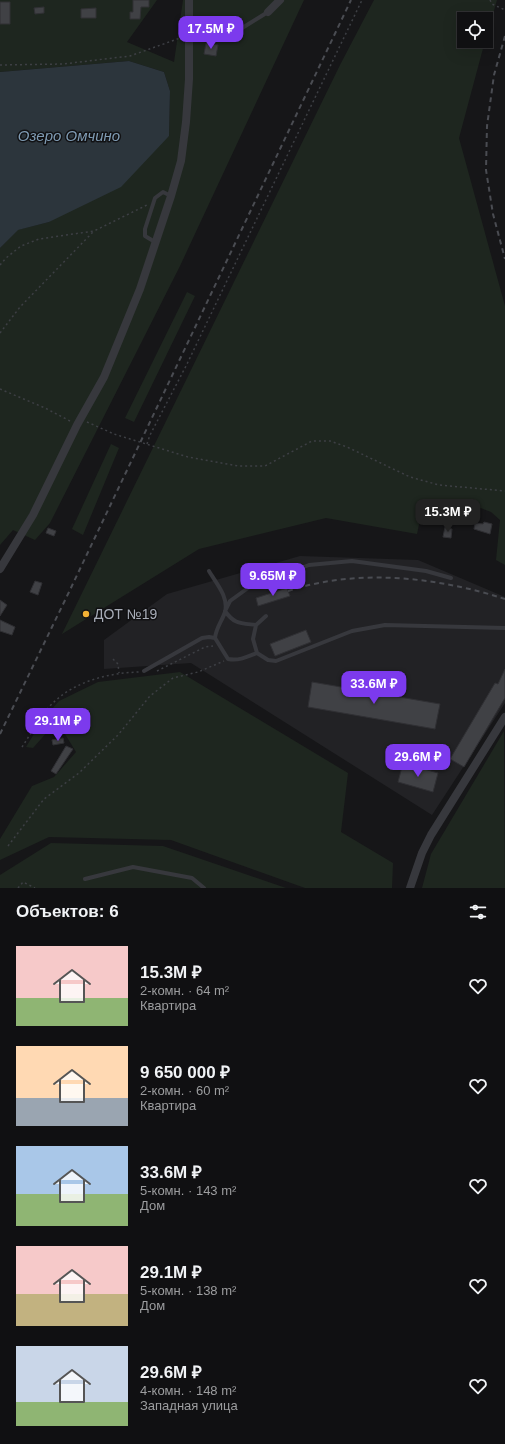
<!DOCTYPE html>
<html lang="ru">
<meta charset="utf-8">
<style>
:root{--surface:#101012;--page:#19191b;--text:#f1f3f6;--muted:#9c9d9f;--line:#303032;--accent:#7c3aed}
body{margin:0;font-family:Arial,sans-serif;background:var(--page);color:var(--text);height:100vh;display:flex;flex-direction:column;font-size:15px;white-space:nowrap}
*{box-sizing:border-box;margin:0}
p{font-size:13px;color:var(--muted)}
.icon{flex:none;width:22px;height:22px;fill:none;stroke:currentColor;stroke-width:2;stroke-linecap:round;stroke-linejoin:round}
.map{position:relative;height:888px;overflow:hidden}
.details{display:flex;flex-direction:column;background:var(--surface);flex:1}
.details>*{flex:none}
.buttons{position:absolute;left:457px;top:12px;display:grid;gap:8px}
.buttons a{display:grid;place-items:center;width:36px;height:36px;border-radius:0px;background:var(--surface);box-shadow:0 4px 16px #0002,0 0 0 1px var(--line);font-size:20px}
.price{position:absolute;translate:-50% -34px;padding:0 9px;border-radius:8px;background:var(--accent);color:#fff;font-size:13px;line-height:26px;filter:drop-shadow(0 1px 2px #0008)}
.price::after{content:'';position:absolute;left:50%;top:24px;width:12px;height:9px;margin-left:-6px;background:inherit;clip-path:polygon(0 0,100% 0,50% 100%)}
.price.active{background:#222;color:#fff}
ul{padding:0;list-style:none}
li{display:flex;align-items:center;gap:12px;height:100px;padding:0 16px}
li span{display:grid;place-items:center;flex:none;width:112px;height:80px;border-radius:0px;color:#555}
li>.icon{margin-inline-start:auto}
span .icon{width:48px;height:48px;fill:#fffc;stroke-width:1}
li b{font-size:17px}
h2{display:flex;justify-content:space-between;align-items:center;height:48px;padding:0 16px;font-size:17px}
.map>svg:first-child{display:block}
</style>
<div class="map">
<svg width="505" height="888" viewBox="0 0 505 888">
<rect width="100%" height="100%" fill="#161618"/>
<path fill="#222225" d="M300,556L418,560L505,597V703L432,815L191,663L104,669V640L167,594Z"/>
<path fill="#1e261f" d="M0,0H157L127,42L174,62L183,0H304L180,266L50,523L35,540L13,530L0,545V248L17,230L49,222L169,136L170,91L164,72L129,61L0,72Z
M374,0H497L486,39V19H464V41H485L459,138L505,306V565L496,560L500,520L491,512L465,502L423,506L417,534L326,518L199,549L62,634L340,65Z
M187,292L195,296L134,422L125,418Z
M111,444L119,448L83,535L72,529Z
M180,672L348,773L341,832L393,863L392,888H305L171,840L49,837L0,860V839L32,786L54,777L76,752L57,721L33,748L26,747L43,719L59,701L98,682Z
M504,731L505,888H422L431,854Z
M51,843L163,846L286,888H0V875Z"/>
<path fill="#2c353c" d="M129,61L164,72L170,91L169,136L121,187L49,222L18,230L0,248V72Z"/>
<path fill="#404145" stroke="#303034" d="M133,0H149V7H141L140,19H130V12H133Z
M0,2H10V24H0Z
M44,7V13L35,14L34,8Z
M96,8V18H81V9Z
M206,43L218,45L216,56L204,54Z
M484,522L492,524L490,534L474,529L475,523L483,524Z
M445,527L452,529L451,538L443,537Z
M48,528L56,531L54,536L46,533Z
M35,581L42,583L38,595L30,592Z
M287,588L290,596L258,606L256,598Z
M0,600L7,605L0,616Z
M0,620L15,627L12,635L0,631Z
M306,630L311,642L275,656L270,644Z
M505,669V698L464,767L450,759L495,683L498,684Z
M312,682L440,704L435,729L308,707Z
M63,738L64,743L53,745L52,740Z
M66,746L73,749L56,774L51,771Z
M403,763L438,773L433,792L398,782Z"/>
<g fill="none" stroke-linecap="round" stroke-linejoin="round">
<path stroke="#3d3f44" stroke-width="1.5" stroke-dasharray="2 3" stroke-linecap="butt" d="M490,0L492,4L505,10
M0,65L63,64L130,56L183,37
M0,265L6,258L21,246L39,239L94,231L147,205
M0,333L20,307L93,232
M0,389L45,408L70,421
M87,422L114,434L188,457L238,466H265L312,441H330L347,447L410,477L439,485L505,491
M147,444L150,435L186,366L362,0
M113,659L118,664L119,673
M157,671L205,647L213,646
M22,747C31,734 39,717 50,706C72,682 107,673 139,672
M8,846L44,799L79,773L118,735L150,696L173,678L198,672L224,661
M18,888L23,882L35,888"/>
<path stroke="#37383d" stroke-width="4" d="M189,35L199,32L239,30L268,12
M155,242L145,236V229L155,198L163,192L171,196
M209,571C216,583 229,597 225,612C222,621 216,628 215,638
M266,616L256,625L253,639L257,653L268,660L276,661L352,631L385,625L505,628
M256,625C240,623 234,624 225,611L230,601L248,588L309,565L352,561L426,571L451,578
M144,671L202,638L209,637L215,638L228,659C239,661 247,657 257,653
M85,879L133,867L192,878L204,888"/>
<path stroke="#37383d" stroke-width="8" d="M268,12L280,0
M0,569L33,515L77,425L104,377L140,289L171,196L181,161L186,122L189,79V0
M410,888L422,853L431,835L505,717"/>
<path stroke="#4a4c52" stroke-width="2" stroke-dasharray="5 4" stroke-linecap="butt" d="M505,36L494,75L487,126L486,170L493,214L505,259
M288,591C357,568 437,577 505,599
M0,734L69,592L351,0"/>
</g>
<circle fill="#f2b134" stroke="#111113" stroke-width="1.5" cx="86" cy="614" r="4"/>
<g text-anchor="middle" stroke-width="3" stroke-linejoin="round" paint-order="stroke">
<g font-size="14" fill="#a8adb8" stroke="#111113" text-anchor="start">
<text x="94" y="619">ДОТ №19</text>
</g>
<g font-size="15" font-style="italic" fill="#7f9bb3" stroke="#111113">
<text x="69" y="141">Озеро Омчино</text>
</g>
</g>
</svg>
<div class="buttons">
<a><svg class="icon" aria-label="locate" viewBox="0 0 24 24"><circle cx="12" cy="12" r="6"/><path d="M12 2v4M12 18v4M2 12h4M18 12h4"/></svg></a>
</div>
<b class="price" style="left:211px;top:50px">17.5M ₽</b>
<b class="price active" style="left:448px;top:533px">15.3M ₽</b>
<b class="price" style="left:273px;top:597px">9.65M ₽</b>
<b class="price" style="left:374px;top:705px">33.6M ₽</b>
<b class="price" style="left:58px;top:742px">29.1M ₽</b>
<b class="price" style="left:418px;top:778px">29.6M ₽</b>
</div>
<section class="details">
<h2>Объектов: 6<svg class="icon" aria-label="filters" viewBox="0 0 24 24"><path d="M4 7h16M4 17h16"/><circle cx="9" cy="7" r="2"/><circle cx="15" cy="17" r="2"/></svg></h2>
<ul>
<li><span style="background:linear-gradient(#f6c9c9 65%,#8fb573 0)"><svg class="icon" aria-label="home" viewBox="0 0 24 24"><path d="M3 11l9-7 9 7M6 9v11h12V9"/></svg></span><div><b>15.3M ₽</b><p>2-комн. · 64 m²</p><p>Квартира</p></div><svg class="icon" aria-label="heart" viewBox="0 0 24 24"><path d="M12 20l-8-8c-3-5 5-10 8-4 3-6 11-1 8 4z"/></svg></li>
<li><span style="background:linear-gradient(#ffd9b3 65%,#9aa5b1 0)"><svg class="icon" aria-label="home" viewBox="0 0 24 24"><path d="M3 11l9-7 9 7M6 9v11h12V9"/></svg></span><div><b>9 650 000 ₽</b><p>2-комн. · 60 m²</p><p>Квартира</p></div><svg class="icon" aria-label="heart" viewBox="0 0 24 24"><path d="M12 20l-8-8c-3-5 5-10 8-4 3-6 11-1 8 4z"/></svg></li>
<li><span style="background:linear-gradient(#a9c7e8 60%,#8fb573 0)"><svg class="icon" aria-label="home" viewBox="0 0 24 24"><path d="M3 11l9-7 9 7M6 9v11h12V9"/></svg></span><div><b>33.6M ₽</b><p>5-комн. · 143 m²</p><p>Дом</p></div><svg class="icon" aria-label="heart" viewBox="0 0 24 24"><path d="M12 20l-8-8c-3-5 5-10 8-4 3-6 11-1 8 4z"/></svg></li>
<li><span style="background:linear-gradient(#f6c9c9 60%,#c2b280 0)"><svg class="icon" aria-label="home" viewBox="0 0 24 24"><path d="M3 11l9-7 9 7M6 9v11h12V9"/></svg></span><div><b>29.1M ₽</b><p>5-комн. · 138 m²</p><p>Дом</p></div><svg class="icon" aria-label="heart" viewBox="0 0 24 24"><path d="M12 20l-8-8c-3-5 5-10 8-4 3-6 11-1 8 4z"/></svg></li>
<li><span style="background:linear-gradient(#c9d6e8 70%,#8fb573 0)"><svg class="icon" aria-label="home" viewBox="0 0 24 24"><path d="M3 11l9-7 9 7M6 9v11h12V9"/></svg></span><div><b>29.6M ₽</b><p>4-комн. · 148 m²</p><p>Западная улица</p></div><svg class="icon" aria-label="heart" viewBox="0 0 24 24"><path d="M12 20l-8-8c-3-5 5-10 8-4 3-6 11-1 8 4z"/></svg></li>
</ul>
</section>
